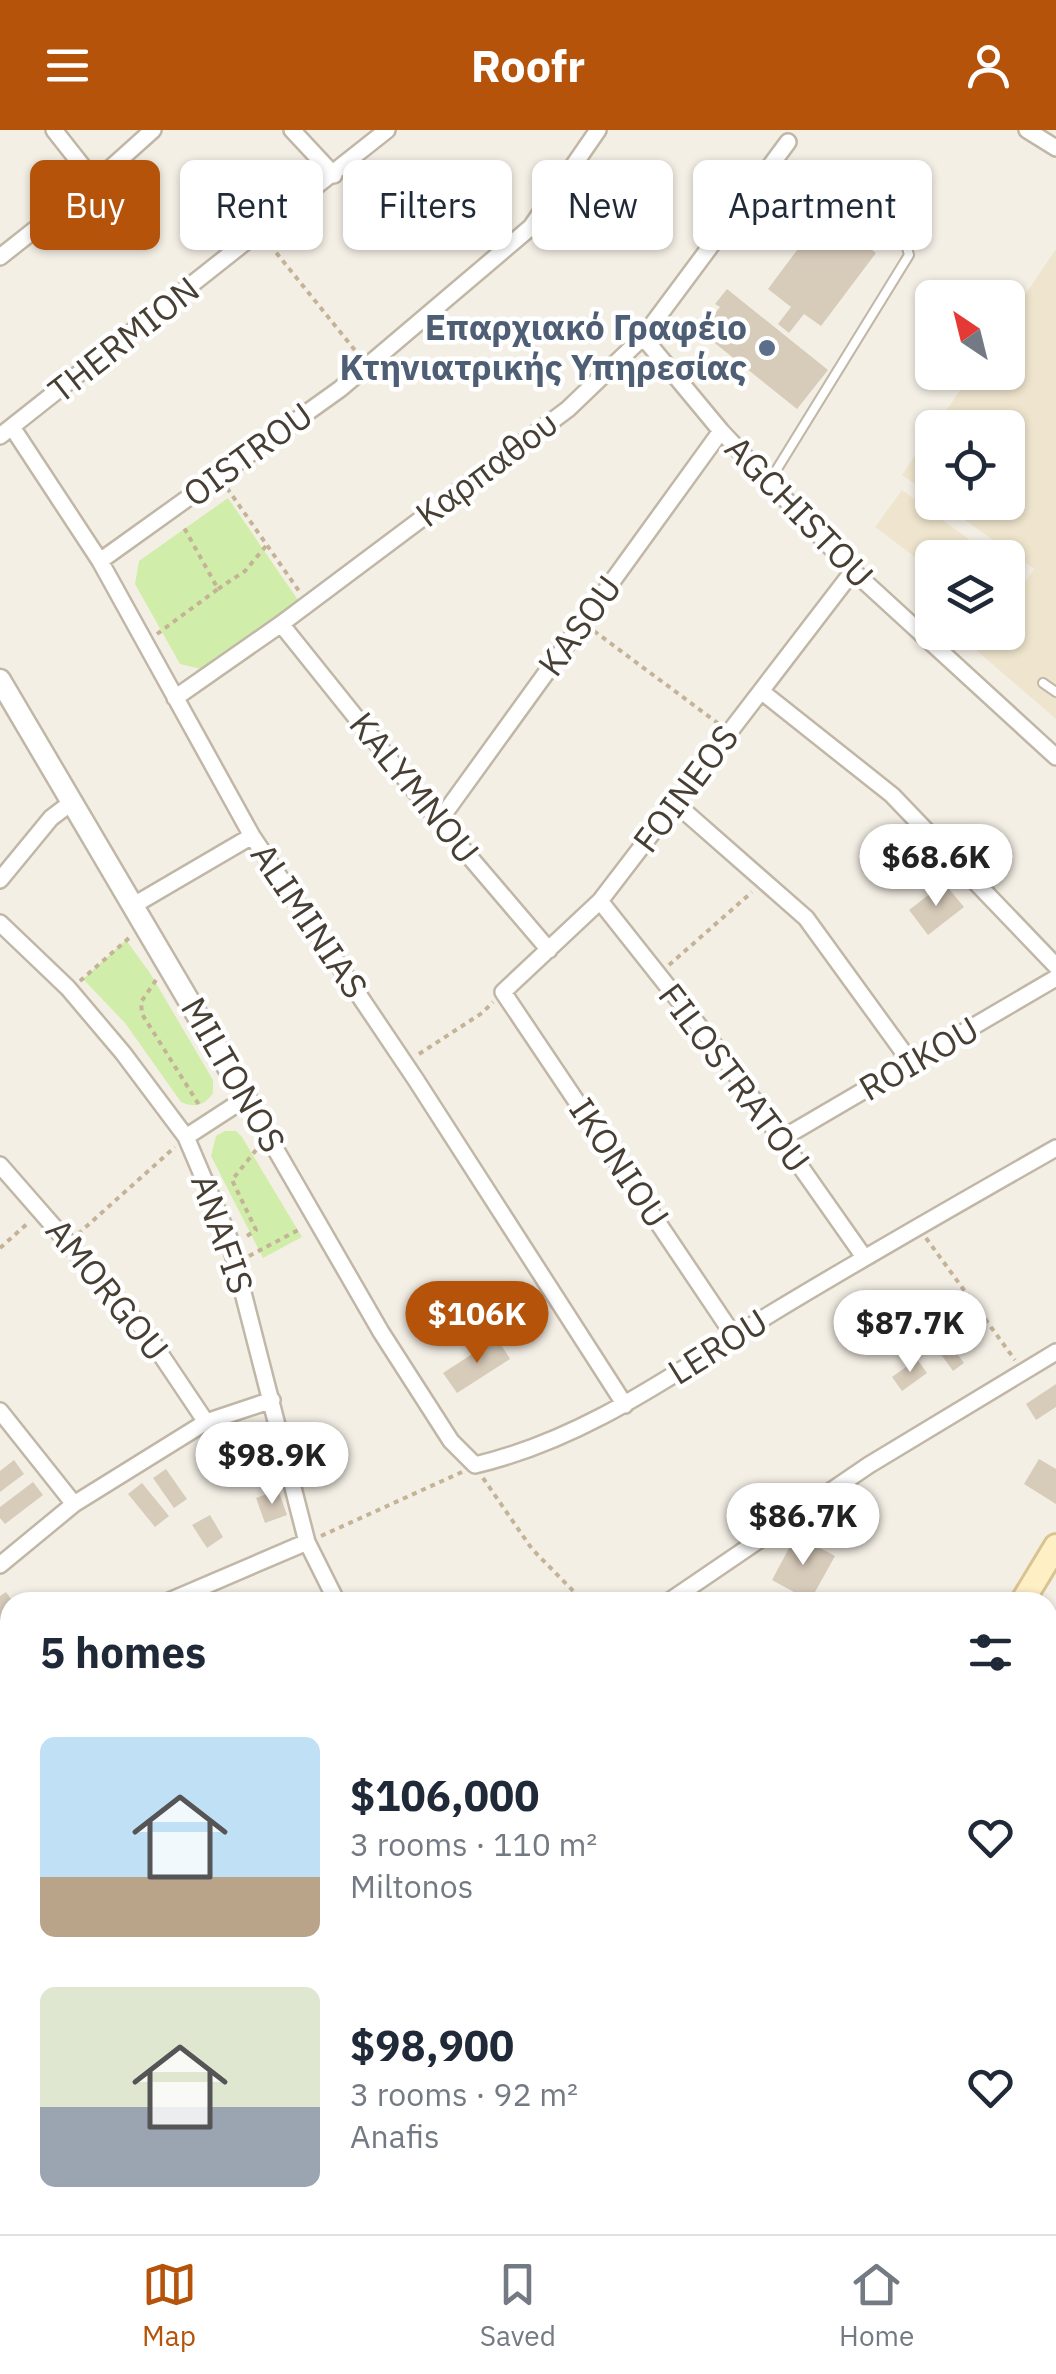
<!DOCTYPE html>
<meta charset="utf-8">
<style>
:root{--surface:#fff;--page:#f6f6f7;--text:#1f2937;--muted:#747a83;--line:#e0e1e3;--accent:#b45309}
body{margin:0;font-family:"IBM Plex Sans",sans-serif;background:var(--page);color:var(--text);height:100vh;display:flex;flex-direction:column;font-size:38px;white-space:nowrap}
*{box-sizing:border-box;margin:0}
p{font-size:32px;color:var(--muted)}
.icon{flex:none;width:55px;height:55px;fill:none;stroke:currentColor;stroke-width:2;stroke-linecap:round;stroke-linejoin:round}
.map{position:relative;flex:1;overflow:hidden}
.side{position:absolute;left:0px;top:1462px;width:1058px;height:642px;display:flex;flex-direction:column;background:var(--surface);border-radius:30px 30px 0 0;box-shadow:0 2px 8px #0004}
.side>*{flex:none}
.banner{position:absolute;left:30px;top:30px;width:998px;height:90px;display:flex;gap:20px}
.needle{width:65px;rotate:325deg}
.buttons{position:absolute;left:915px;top:150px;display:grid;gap:20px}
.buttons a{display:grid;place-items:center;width:110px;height:110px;border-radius:15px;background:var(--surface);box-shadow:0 2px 8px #0004;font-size:50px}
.price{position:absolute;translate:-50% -85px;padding:0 22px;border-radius:35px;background:#fff;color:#222;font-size:32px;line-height:65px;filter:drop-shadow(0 2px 5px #0008)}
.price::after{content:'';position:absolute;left:50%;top:60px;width:30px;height:22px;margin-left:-15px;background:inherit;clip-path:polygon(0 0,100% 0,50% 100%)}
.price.on{background:var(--accent);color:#fff}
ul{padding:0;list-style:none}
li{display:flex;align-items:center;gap:30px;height:250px;padding:0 40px}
li span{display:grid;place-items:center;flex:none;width:280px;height:200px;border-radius:15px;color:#555}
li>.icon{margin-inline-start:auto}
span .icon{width:120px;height:120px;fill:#fffc;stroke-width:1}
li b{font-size:42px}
h2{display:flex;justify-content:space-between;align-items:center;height:120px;padding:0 40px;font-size:42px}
.chip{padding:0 35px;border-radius:15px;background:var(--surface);box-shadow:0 2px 8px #0004;font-size:35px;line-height:90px}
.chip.on{background:var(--accent);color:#fff}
header{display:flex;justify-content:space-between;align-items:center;height:130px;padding:0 40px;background:var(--accent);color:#fff;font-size:45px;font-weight:700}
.menu{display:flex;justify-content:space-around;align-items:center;height:140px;border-top:2px solid var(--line);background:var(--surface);font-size:28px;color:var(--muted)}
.menu a{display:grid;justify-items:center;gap:5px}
.menu .on{color:var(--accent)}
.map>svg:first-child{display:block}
</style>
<header><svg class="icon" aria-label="menu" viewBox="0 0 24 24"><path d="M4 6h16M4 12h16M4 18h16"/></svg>Roofr<svg class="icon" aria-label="person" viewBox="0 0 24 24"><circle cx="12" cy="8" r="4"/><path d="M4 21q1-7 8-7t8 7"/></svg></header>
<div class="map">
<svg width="1056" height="2104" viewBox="0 0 1056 2104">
<rect width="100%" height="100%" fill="#f4efe5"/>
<path fill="#e9e1d3" d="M0,1781L10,1790V2095H265L256,2104H0Z"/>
<path fill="#efe5ce" d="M1056,119V589L977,521L990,503L1008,502V477L1034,439L941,373L1008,372V298H934L972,243L1008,242V190Z
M932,300V366L902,345Z
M902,360L993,427L929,426L923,433L875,397Z
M402,2095H681L675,2104H407Z"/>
<path fill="#d1edaa" d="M228,368L300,473L201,539L180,534L135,454L139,431Z
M126,810L150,843L213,950V963C204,976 195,978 181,972L125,893L83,849Z
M225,1001H236L242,1007L302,1107L263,1128L211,1026L216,1006Z"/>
<path fill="#d7cbba" d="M824,84L876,123L821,196L804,184L789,203L778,194L791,177L768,159Z
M727,159L828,240L797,279L701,202L720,177L715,174Z
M944,753L964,777L928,805L909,780Z
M943,1204L964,1233L953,1241L932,1212Z
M497,1208L510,1229L457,1263L443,1243Z
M917,1229L927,1243L902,1261L892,1247Z
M1056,1254V1277L1036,1290L1026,1274Z
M250,1294L264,1324L242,1335L227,1305Z
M1039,1329L1056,1339V1374L1024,1354Z
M14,1330L24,1344L0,1362V1341Z
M166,1339L187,1369L174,1378L153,1348Z
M33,1352L43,1365L5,1394L0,1388V1377Z
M142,1353L169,1386L155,1397L128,1364Z
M278,1360L287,1385L265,1393L256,1368Z
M210,1385L223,1407L207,1418L192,1395Z
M796,1405L835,1426L810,1471L772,1450Z
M6,1462L13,1472H10V1500L0,1507V1466Z
M1056,1492V1630L1048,1643V1506Z
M0,1675L10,1684V1697L0,1708Z
M1055,1709L1056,1710V1761L1048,1760V1721L1052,1722Z
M1053,1793L1056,1795V1837L1048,1832V1801Z
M0,1796L9,1805L10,1812V1838L0,1846Z
M1056,1890V1922L1048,1918V1908Z
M10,1895V1942L0,1950V1904Z
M0,1972L10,1985V2009L0,2016Z
M1048,2036L1056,2040V2094L1048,2090Z
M306,2095H324L333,2104H296Z
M441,2095H475L483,2104H449Z
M543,2095H581L576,2104H538Z
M793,2095H833L835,2102L796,2104Z"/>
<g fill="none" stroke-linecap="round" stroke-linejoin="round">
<g stroke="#c1b7a7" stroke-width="12">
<path id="service" d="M769,352L909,125L906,114L895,101L774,30
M1043,553L1056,562
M787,2095L789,2104
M269,2104L278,2095
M845,2104L850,2095"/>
</g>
<g stroke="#c1b7a7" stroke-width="20">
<path id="minor" d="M54,0L95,52
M292,0L334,45
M1027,0L1056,18
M0,127L95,52L153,0
M643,207L721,301L853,441L1056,627
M12,297L100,431L252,706L416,950L625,1275
M0,306L387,0
M100,431L340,259L531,97L598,0
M281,494L439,691L549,820
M761,561L892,665L1056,836
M175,568L281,494L568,279L643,207L788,12
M675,673L806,788L912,934
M439,691L721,301
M0,750L51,688L72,672
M600,771L722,925L864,1127
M134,775L252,706
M0,793L68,858L123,923L186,1007L229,1108L307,1412L337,1472
M186,1007L246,968L381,1202L451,1311L475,1335C586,1309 676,1242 772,1183C866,1126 961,1072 1056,1018
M781,1009L1056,848
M0,1035L145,1201L206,1292
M734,1206L503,862L600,771L853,441
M0,1281L74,1374
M0,1435L74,1374L206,1292L272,1270
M167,1472L307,1412
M668,1472L869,1335L1056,1222
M0,1552L10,1561
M1048,1673L1056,1672
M0,1861L10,1853
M0,2029L10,2022"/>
</g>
<g stroke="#c1b7a7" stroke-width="25">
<path id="tertiary" d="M0,550L246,968
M0,1762L10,1771
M372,2095L381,2104
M1030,2095L1054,2104"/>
</g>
<g stroke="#d8c391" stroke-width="28">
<path id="secondary" d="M1022,1472L1056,1416
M706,2104L711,2095"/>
</g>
<path stroke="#c4b397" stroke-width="4" stroke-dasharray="5 5" stroke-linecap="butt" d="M270,115L358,224
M227,358L299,461
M218,459L245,441L266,416
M594,501L719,594
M157,504L218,459L182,394
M669,835L752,762
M156,850L141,872L142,884L201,978
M80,851L129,808
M419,924L482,883L493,872
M78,1104L175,1017
M247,1106L256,1100L232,1050L256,1020
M926,1108L1015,1230
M0,1118L28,1093
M249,1126L302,1098
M483,1348L532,1419L584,1472
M321,1406L462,1342
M0,2087L10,2086
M29,2095L43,2104"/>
<use href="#service" stroke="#fff" stroke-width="8"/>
<use href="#minor" stroke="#fff" stroke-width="15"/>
<use href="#tertiary" stroke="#fff" stroke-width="20"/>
<use href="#secondary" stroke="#ffefc5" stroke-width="22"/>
</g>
<circle fill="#5c6f8a" stroke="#fff" stroke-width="4" cx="767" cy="218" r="10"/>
<g text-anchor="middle" stroke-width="9" stroke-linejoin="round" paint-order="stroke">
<g font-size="35" font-weight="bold" fill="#4e5e75" stroke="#fff" text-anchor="end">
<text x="747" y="210">Επαρχιακό Γραφέιο<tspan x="747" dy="40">Κτηνιατρικής Υπηρεσίας</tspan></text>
</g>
<g font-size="35" fill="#483f34" stroke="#fff">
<text transform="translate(124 210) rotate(-38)" y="12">THERMION</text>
<text transform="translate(248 325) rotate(-36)" y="12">OISTROU</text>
<text transform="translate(487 339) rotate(-37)" y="12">Καρπαθου</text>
<text transform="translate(799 382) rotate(46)" y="12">AGCHISTOU</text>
<text transform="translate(580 496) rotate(-54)" y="12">KASOU</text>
<text transform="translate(414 658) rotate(51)" y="12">KALYMNOU</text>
<text transform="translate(686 659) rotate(-53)" y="12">FOINEOS</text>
<text transform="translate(309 791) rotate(56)" y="12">ALIMINIAS</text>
<text transform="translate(919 929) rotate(-30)" y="12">ROIKOU</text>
<text transform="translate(233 945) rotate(60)" y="12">MILTONOS</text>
<text transform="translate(734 948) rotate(53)" y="12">FILOSTRATOU</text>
<text transform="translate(619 1033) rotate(56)" y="12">IKONIOU</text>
<text transform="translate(222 1104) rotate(71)" y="12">ANAFIS</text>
<text transform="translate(107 1160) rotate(51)" y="12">AMORGOU</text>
<text transform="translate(718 1217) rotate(-32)" y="12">LEROU</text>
</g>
</g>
</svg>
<div class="buttons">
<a><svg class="needle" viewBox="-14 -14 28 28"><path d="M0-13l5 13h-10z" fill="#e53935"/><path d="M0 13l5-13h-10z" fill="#747a83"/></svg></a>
<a><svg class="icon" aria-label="locate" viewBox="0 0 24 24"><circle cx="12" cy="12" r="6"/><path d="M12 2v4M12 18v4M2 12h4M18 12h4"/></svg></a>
<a><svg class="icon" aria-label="layers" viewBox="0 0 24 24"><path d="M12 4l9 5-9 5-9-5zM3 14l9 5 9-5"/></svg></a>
</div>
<b class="price" style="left:936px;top:779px">$68.6K</b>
<b class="price on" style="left:477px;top:1236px">$106K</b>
<b class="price" style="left:910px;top:1245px">$87.7K</b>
<b class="price" style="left:272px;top:1377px">$98.9K</b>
<b class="price" style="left:803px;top:1438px">$86.7K</b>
<div class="banner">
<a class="chip on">Buy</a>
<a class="chip">Rent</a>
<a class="chip">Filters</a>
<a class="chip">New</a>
<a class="chip">Apartment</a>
</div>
<section class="side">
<h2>5 homes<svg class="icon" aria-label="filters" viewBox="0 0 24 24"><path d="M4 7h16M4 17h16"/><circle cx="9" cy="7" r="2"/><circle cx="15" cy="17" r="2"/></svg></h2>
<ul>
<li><span style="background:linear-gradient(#bfe0f5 70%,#b9a48a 0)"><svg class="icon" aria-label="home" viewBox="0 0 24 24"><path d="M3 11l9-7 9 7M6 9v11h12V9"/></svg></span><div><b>$106,000</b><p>3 rooms · 110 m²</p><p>Miltonos</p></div><svg class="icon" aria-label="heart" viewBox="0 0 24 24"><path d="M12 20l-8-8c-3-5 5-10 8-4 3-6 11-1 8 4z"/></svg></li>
<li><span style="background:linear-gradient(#dfe7d0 60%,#9aa5b1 0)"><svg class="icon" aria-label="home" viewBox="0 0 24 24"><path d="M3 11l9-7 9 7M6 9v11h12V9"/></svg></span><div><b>$98,900</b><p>3 rooms · 92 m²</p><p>Anafis</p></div><svg class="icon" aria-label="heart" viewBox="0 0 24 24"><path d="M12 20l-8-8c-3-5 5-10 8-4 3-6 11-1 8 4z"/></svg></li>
</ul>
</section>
</div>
<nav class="menu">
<a class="on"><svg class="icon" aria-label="map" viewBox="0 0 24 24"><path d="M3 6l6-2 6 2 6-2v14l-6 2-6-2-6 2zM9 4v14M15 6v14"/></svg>Map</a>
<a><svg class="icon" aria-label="saved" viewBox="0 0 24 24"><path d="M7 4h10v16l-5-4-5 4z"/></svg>Saved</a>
<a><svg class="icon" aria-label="home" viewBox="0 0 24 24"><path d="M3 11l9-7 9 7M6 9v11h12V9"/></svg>Home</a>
</nav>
